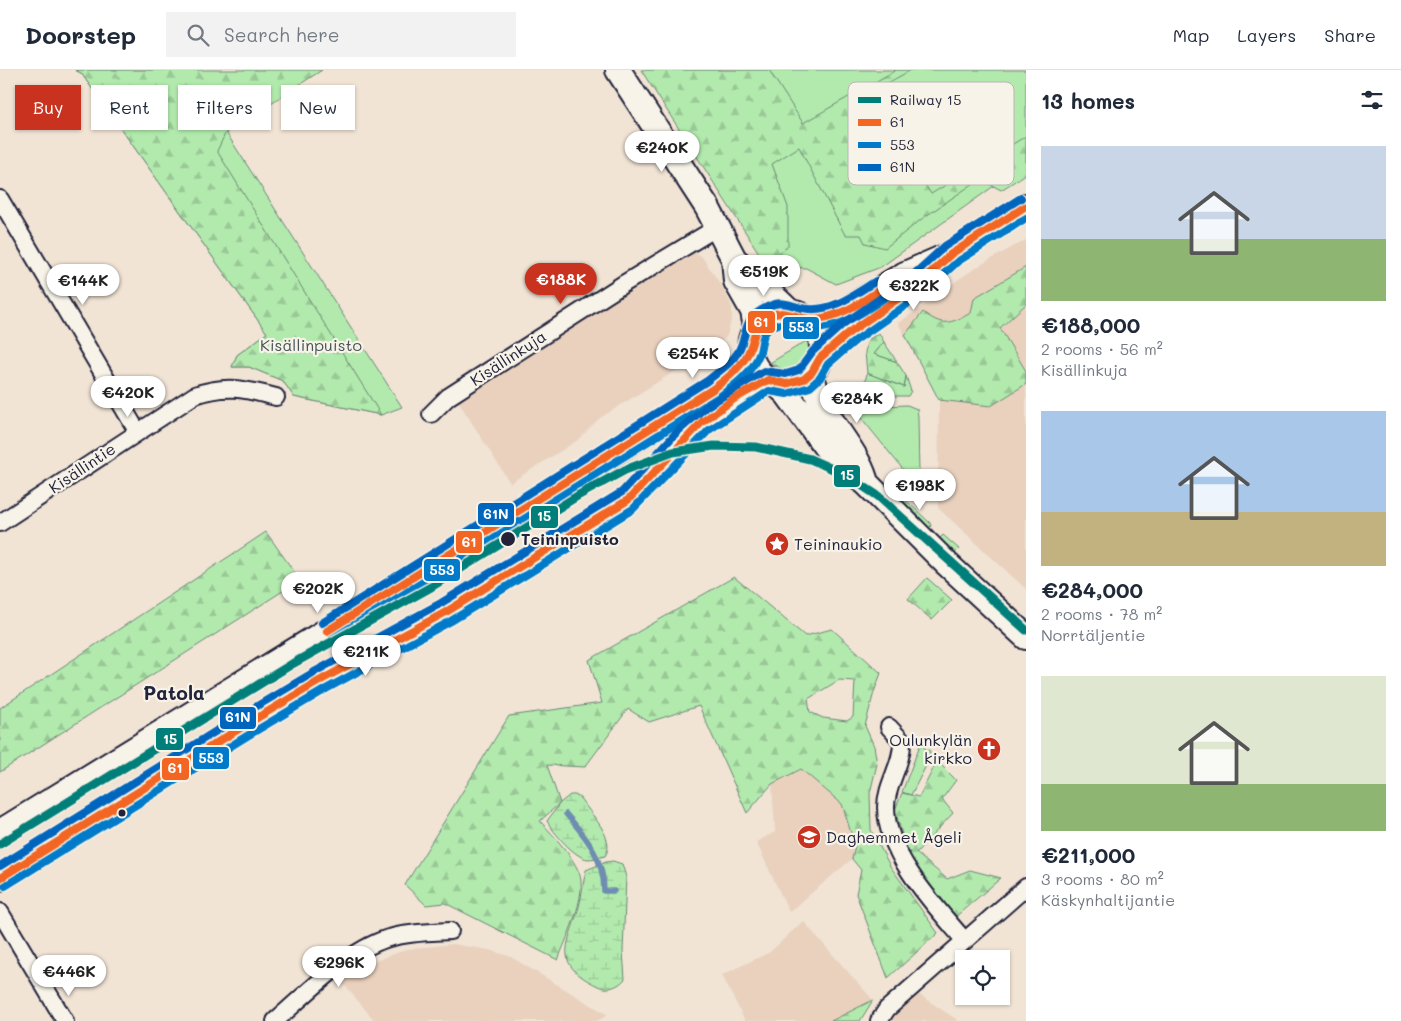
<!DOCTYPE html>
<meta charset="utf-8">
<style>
:root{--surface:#fff;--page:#f2f2f3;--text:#1f2937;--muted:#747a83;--line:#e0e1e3;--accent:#c8321e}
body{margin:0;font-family:Mali,sans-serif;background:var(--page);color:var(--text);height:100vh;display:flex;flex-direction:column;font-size:19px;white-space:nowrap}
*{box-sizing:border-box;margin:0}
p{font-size:16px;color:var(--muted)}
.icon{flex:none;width:28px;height:28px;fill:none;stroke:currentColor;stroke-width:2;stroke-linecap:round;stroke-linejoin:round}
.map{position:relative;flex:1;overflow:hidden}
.drawer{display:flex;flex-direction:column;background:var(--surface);width:375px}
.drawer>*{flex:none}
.hud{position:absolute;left:15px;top:15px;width:475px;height:45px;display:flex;gap:10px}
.buttons{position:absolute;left:955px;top:880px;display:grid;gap:10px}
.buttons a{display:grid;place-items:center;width:55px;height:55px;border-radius:0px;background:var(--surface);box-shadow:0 1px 4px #0004;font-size:25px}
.price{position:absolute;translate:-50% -42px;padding:0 11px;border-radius:18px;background:#fff;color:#222;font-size:16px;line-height:32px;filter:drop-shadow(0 1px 2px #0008)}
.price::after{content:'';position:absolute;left:50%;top:30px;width:15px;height:11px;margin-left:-8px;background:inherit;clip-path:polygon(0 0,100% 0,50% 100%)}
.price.current{background:var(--accent);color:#fff}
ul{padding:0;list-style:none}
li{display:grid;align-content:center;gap:10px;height:265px;padding:0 15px}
li span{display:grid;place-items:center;height:155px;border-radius:0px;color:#555}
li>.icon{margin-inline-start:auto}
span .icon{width:90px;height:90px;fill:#fffc;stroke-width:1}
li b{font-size:21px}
h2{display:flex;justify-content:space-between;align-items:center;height:60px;padding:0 15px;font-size:21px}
.chip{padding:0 18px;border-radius:0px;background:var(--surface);box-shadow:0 1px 4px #0004;font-size:18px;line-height:45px}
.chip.current{background:var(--accent);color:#fff}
header{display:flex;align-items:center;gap:30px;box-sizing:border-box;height:70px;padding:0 25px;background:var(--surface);border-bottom:1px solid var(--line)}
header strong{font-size:24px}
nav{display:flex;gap:28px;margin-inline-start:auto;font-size:18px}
.search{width:350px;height:45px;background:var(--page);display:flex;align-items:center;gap:12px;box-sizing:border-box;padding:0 18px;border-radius:0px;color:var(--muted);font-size:19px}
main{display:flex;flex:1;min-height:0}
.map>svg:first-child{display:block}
</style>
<header>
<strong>Doorstep</strong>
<div class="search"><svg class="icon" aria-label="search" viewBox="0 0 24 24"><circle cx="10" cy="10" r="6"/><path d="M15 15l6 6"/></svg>Search here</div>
<nav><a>Map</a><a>Layers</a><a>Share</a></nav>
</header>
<main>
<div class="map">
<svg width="1026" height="951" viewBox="0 0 1026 951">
<defs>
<pattern id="forest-firs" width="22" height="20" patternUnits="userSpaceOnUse" patternTransform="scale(1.25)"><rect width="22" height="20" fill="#b2eaad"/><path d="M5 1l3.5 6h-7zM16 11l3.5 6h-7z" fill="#99c896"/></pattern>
<pattern id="wetland-marsh" width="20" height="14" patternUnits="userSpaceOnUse" patternTransform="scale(1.25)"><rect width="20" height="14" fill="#b2eaad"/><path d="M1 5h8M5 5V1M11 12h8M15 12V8" fill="none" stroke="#99c896"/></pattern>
</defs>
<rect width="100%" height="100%" fill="#f1e4d5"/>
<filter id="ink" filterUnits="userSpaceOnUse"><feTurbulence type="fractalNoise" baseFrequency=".02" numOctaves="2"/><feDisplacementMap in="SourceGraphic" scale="10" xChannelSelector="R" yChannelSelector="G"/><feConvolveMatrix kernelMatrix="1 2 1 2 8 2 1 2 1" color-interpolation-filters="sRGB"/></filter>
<g filter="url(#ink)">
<path fill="#e9d1be" d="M1026,170V519L938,438L939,330L898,253L942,224L957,210L982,194Z
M693,181L702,187L723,218L732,237V247L727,266L720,273L600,348L578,370L510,413L458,331Z
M802,699L842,734L855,776L852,789L789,842L756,772L775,762L772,714Z
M803,851L873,930L831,951H745L722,905L770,882Z
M453,874L490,880L511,887L608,945L597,951H375L342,912L364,896L388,886L408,879Z
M917,923L959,951H890L896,940Z"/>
<path fill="#b2eaad" stroke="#6a8674" d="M75,0H186L402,337L381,345L294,327L283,311L249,297H232L237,285L267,263L81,3Z
M643,0H1026V93L881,197L836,214L806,198L773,197Z
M808,270C812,287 802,300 785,300L770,293Z
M884,272L897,292L874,284Z
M867,303L904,317L906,306L911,321L908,326H862Z
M907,335L917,339L918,347L919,405L915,409L910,408L859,345L860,337Z
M896,421L930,453L931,456L926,461L890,427Z
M943,465L959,479L953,485L938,470Z
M920,675L930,681L929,690L911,725L902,722Z"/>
<path fill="url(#forest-firs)" stroke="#6a8674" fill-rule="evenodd" d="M75,0H322L226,62L217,81L381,345L294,327L283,311L249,297H232L237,285L267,263L81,3Z
M641,0H769L803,53L896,0H911L868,24L931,124L1026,66V104L1001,120L980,109L923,148L885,178L865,173L861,165H845L799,77L772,94L788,137V176L766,194Z
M1026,197V234L1000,258L1026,301V314L991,336L939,330L905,265L923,242C943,257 949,254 971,243L974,228Z
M879,263L884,272L874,284L897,292L906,306L904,317L867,303L865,282L868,270Z
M266,462L300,510L0,702V638Z
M734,507L805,566L832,559L881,603L874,622L865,656L874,676L877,694L870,723L871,760L890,796L938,863L888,908L856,824L861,800L852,789L855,776L842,734L801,699L772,714L747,743L699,636L649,652L628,639L585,697L547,695L560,733L540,751C552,764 580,793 581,811C583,834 566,869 558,890L445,833L426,835L405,815L509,646L602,633L589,590ZM839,610L855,611L853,647L847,651L823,648L810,642L808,629Z
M927,508L952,530L932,550L908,529Z
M937,691L956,710L942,729L953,743L916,783L947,809L970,800L1001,808L955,847L909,788L895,740L902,723L919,727Z
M873,930L860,951H831Z"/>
<path fill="url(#wetland-marsh)" stroke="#6a8674" d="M570,725H575L580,728C589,742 617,769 605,786C600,787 593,789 588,789C575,788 553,762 547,751L560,733Z
M606,792L613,791L622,794L626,807L623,881L625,909C618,917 607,921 598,916C551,894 568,875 579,837C582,825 583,812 586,800Z"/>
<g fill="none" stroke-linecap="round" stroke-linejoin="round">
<path stroke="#6e8db0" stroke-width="5.5" d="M566,744C586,767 604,788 604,821H614"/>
<g stroke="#22223b" stroke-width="20">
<path id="street" d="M0,129L137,361
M431,344L448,327L625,213L716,158
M0,453L195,325C226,314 245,319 276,327
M889,657L902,671C903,694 886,714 886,737C886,785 936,837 965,871
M0,842L65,951
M275,951C307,924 352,876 393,867C412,862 432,862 450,861
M879,951L887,939L1026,817"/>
</g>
<g stroke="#22223b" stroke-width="28">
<path id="secondary" d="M618,0L707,137L734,189L791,243
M734,189L736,211L753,241L756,258
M750 278a36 36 0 1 1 72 0a36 36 0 1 1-72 0Z
M808,250L839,244L905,204L951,184L1026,136
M820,288L850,262L922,210
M812,302C816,344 853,371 865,409
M775,313L787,324L825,376L843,397L866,413L947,494L1026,567
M0,762L570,411L713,319L732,304L750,282
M0,808L242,657L321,610L446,542L628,430C649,412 665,390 683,370C707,345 738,326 768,310"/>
</g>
<use href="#street" stroke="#f7f3e8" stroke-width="16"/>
<use href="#secondary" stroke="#f7f3e8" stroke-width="24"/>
<g stroke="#f7f3e8" stroke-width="11">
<path id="bus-1" d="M327,561L713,319C725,310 738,300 746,287C756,271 751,255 770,246C786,238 796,249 811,249C838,249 860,233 881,219
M0,808L242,657L321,610L446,542L628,430L702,352L734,329L768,310L786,314L804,309L812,302L820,288L850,262L916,216L951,184L1026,136"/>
</g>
<g stroke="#f7f3e8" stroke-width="11">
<path id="bus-2" d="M332,569L719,327C735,315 753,302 760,282C763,271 761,262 773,256C787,249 799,260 813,259C841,258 864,242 886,227
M5,816L247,666L326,619L451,551L633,439L709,360L769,321L787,324L810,317L820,308L828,294L856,270L922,224L957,192L1026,148"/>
</g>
<g stroke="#f7f3e8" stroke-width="11">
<path id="bus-3" d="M322,553L707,311C718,302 731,294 738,282C749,263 741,250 765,238C785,227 791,238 809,239C834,241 856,223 876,211
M0,796L237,648L316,601L441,533L622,422L676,363L707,336L764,301L786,304L799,300L813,281L843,254L910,208L945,176L1021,128"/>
</g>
<use href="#bus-1" stroke="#f26522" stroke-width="8"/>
<use href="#bus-2" stroke="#007ac9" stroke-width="8"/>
<use href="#bus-3" stroke="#0065bd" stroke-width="8"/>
<g stroke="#f7f3e8" stroke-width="12">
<path id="rail-1" d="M0,774L292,594L431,517L579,425L625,400L673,382L714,376L756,377L810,389L846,405L878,426L1026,560"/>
</g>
<use href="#rail-1" stroke="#007e79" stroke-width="9"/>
</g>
</g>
<defs>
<g id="sight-disc" transform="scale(1.25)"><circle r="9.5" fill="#c8321e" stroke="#f7f3e8"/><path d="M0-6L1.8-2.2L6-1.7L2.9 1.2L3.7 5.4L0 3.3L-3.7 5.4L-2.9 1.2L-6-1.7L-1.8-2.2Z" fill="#fff"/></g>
<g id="church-disc" transform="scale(1.25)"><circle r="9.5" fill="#c8321e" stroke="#f7f3e8"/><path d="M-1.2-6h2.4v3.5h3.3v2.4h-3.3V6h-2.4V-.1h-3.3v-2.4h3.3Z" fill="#fff"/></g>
<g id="school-disc" transform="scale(1.25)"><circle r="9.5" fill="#c8321e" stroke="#f7f3e8"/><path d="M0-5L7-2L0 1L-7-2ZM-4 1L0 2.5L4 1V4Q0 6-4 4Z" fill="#fff"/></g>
</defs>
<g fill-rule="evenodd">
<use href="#sight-disc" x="777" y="474"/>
<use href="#church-disc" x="989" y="679"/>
<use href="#school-disc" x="809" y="767"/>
</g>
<g fill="#22223b" stroke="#f7f3e8" stroke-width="2">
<circle cx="508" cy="469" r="8"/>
<circle cx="122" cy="743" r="4.5"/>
</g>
<g text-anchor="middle" stroke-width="4.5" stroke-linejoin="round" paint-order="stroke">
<g font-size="16" fill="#465458" stroke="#f7f3e8">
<text x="311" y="281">Kisällinpuisto</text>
</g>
<g font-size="16" fill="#22223b" stroke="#f7f3e8">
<text transform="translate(508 288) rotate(-33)" y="6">Kisällinkuja</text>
<text transform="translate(82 398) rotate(-34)" y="6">Kisällintie</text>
</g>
<g font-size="16" font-weight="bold" fill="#22223b" stroke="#f7f3e8" text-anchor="start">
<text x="521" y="475">Teininpuisto</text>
</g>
<g font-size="16" fill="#22223b" stroke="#f7f3e8" text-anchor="start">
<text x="794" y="480">Teininaukio</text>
<text x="972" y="676" text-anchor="end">Oulunkylän<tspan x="972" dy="18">kirkko</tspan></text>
<text x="826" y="773">Daghemmet Ågeli</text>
</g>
<g font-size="19" font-weight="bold" fill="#22223b" stroke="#f7f3e8">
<text x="174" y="630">Patola</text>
</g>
</g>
<rect x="848" y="12" width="166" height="103" rx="8" fill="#f7f3e8" stroke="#b7b4b4" stroke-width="1"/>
<rect x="858" y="27" width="23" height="6" fill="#007e79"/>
<rect x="858" y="49" width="23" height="7" fill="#f26522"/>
<rect x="858" y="72" width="23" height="6" fill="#007ac9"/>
<rect x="858" y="94" width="23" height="7" fill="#0065bd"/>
<g font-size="14" fill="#22223b">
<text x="890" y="35">Railway 15</text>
<text x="890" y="57">61</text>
<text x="890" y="80">553</text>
<text x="890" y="102">61N</text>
</g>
<g stroke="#f7f3e8" stroke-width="2">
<rect x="747" y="240" width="29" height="24" rx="5" fill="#f26522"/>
<rect x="782" y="246" width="38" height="24" rx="5" fill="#007ac9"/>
<rect x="833" y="394" width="28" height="24" rx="5" fill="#007e79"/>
<rect x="477" y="432" width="38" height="24" rx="5" fill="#0065bd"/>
<rect x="530" y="435" width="29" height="24" rx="5" fill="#007e79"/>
<rect x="455" y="460" width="28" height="24" rx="5" fill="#f26522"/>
<rect x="423" y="488" width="38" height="24" rx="5" fill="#007ac9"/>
<rect x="219" y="636" width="38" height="24" rx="5" fill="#0065bd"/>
<rect x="155" y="657" width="29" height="24" rx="5" fill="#007e79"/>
<rect x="192" y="676" width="38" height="24" rx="5" fill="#007ac9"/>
<rect x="161" y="687" width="29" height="24" rx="5" fill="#f26522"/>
</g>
<g font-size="14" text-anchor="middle" font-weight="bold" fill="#fff">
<text x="761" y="257">61</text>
<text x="801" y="262">553</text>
<text x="847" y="410">15</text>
<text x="496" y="449">61N</text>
<text x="544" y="451">15</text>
<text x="469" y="477">61</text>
<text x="442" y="505">553</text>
<text x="238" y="652">61N</text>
<text x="170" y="674">15</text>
<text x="211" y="693">553</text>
<text x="175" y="703">61</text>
</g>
</svg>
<div class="buttons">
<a><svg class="icon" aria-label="locate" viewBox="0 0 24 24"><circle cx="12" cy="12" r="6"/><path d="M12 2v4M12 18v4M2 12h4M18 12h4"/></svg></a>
</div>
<b class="price" style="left:662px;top:103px">€240K</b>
<b class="price" style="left:764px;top:227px">€519K</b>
<b class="price current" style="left:561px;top:235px">€188K</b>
<b class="price" style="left:83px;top:236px">€144K</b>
<b class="price" style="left:914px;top:241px">€322K</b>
<b class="price" style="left:693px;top:309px">€254K</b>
<b class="price" style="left:128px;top:348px">€420K</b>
<b class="price" style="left:857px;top:354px">€284K</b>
<b class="price" style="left:920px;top:441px">€198K</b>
<b class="price" style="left:318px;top:544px">€202K</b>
<b class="price" style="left:366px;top:607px">€211K</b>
<b class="price" style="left:339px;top:918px">€296K</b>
<b class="price" style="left:69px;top:927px">€446K</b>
<div class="hud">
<a class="chip current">Buy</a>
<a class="chip">Rent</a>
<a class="chip">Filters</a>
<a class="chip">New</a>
</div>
</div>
<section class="drawer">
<h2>13 homes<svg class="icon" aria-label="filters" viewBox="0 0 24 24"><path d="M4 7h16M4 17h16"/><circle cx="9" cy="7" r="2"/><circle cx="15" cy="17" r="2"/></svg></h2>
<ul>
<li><span style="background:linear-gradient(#c9d6e8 60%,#8fb573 0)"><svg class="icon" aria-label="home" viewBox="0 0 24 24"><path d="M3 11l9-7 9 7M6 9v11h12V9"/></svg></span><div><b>€188,000</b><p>2 rooms · 56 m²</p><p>Kisällinkuja</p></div></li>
<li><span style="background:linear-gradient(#a9c7e8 65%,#c2b280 0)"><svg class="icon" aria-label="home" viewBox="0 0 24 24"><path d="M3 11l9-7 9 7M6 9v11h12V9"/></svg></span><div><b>€284,000</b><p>2 rooms · 78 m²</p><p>Norrtäljentie</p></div></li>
<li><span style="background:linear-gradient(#dfe7d0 70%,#8fb573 0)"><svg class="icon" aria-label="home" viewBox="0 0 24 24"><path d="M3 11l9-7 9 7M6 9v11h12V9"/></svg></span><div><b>€211,000</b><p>3 rooms · 80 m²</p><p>Käskynhaltijantie</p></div></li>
</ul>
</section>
</main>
